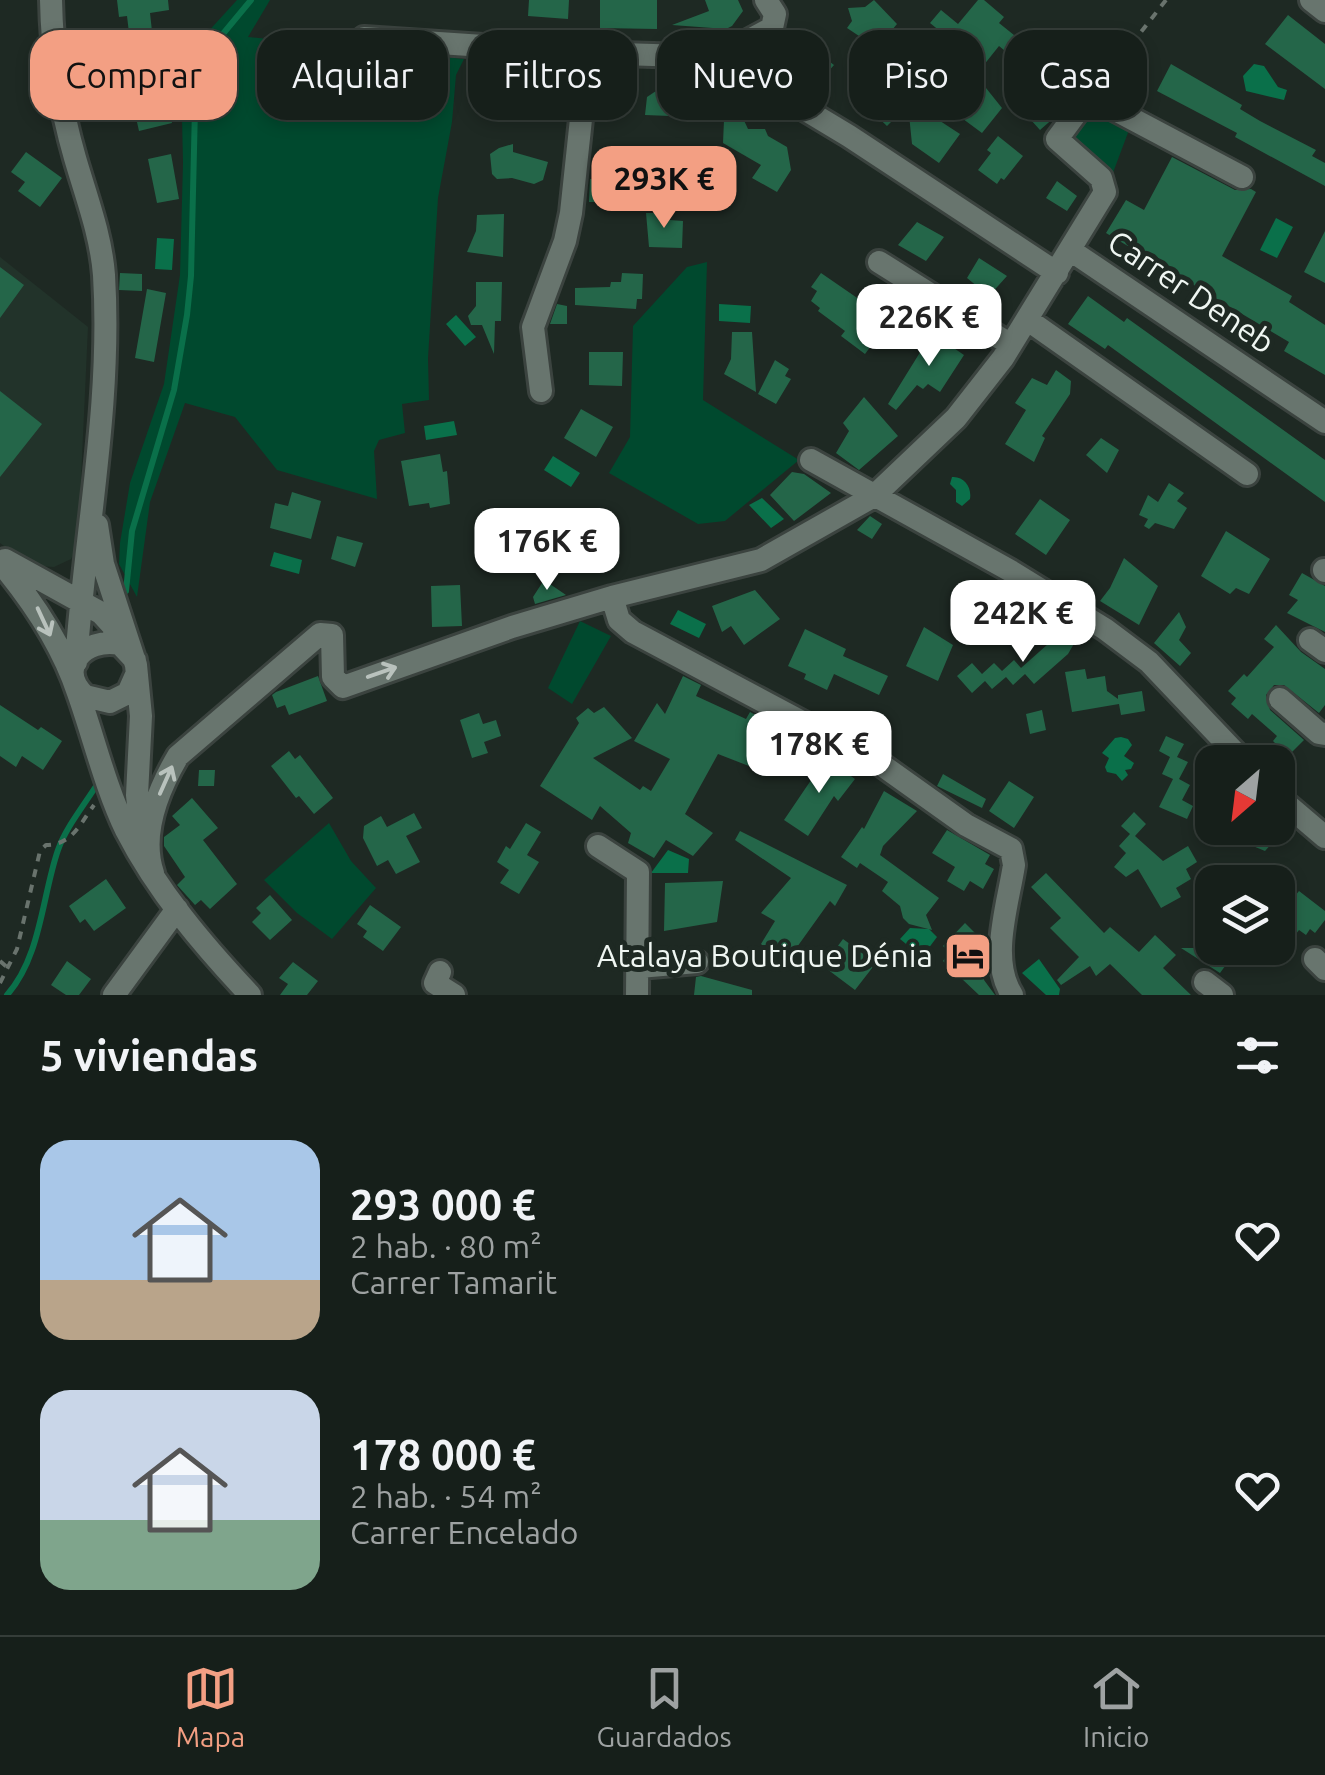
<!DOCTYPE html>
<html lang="es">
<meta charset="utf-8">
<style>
:root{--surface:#161f1a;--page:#232c27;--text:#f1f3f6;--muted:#9ea2a2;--line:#353d39;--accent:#f39f83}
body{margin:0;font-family:Ubuntu,sans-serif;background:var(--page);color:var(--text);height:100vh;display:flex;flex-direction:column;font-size:38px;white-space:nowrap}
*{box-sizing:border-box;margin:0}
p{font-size:32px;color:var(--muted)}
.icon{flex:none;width:55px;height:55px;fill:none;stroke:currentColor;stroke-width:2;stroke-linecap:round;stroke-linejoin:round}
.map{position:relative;height:995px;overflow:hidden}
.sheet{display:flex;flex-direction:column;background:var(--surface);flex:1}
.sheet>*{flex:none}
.top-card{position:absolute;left:30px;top:30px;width:1265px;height:90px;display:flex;gap:20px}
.needle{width:65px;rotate:208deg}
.buttons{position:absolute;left:1195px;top:745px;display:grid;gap:20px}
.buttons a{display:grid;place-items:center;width:100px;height:100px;border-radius:20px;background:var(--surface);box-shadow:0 5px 15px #0003,0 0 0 2px var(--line);font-size:50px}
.price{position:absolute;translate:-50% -85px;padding:0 22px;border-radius:20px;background:#fff;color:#222;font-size:32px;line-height:65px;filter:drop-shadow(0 2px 5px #0008)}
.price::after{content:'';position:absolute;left:50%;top:60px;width:30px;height:22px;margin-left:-15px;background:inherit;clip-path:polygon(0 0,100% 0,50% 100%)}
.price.current{background:var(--accent);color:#111}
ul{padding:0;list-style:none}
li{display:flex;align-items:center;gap:30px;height:250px;padding:0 40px}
li span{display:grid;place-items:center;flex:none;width:280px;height:200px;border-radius:30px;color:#555}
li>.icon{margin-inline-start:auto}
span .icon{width:120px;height:120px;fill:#fffc;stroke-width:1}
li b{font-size:42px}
h2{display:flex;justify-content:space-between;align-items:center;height:120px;padding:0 40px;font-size:42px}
.pill{padding:0 35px;border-radius:30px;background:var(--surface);box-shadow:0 5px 15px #0003,0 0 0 2px var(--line);font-size:35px;line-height:90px}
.pill.current{background:var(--accent);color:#111}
.tabs{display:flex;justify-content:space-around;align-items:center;height:140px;border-top:2px solid var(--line);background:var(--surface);font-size:28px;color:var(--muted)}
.tabs a{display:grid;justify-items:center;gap:5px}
.tabs .current{color:var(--accent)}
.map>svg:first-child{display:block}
</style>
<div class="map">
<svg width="1325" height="995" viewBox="0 0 1325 995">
<rect width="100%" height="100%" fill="#1e2923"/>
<path fill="#22332a" d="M0,257L88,327L78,545L71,559L54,567L39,566L17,556L0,543Z"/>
<path fill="#00492e" d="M237,0H270L248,37L464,59L456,75L452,122L438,198L428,358L429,400L402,404L405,433L379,440L374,451L377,499L277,470L235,417L185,403L150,502L137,597L119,564L120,543L130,483L164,384L180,275L183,163L181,73L184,58Z
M1090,110L1129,130L1111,178L1074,142L1073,136Z
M707,262L703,400L799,460L725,521L698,524L609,473L630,437L633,326L687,267Z
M580,621L611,636L572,704L548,688Z
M329,823L351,861L376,888L332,939L297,913L264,880Z"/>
<path fill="#0a704a" d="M1254,64L1264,66L1278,87L1287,90L1284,100L1246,91L1243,76Z
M608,87L637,90L636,103L606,102Z
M1276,218L1293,227L1277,258L1260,250Z
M157,238L174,239L172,270L155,269Z
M719,304L751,306L750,323L719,321Z
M456,315L476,337L465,346L446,324Z
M945,315L971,333L963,344L937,326Z
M454,421L457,435L426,440L424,426Z
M553,456L580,473L571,487L544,470Z
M952,477C964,476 972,487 970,499L962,506L956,502V490L950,484Z
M762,498L784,519L771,528L749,505Z
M274,552L302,560L299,574L270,566Z
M678,610L706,624L699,638L670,624Z
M1121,737L1128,739L1132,745L1124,756L1134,763L1131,769L1125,770L1128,775L1122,781L1116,774L1107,772L1105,767L1109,758L1102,753L1115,738Z
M668,850L689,859L688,873H651Z
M910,928L929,929L937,937L922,957L900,939Z
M1039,959L1060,989L1059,995H1046L1022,973Z"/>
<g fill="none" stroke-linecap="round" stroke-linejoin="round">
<path stroke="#0a704a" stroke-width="6" d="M126,591L132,531L174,390L187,315L191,276L195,108L200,80L222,35L251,0
M7,995C41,957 42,896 58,850C66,827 85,804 98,783"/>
</g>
<path fill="#246649" d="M117,0H168L169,10L150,13L159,95L165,94L172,123L139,131L125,69L123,50H131L127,16L119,17Z
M529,0H569L568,19L528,16Z
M600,0H657V29L600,28Z
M705,0H738L743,11L732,26L726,29L672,25L709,11Z
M874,0L897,24L877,48L847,28L852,21L848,8L865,7Z
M978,0H984L1004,17L999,23L1053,66L1074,91L1056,116L1040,130L1011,98L1036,76L999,46L983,66L930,23L941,10L958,24Z
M1288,15L1325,44V89L1265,44Z
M816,51L834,65L812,90L797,81Z
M1171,64L1242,105L1240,109L1260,121L1316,150L1312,156L1325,163V186L1235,137L1237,133L1157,91Z
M518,74L561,75L560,91H553V100H548V109L518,104Z
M922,76L909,89L916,96L911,102L960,134L939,163L912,144L908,105L887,126L869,109L876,102L873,89L877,83Z
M986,88L1002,108L982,133L959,116L970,100L974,103Z
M659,89L697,94L695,117L645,115L647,97Z
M728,114H741L748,129H765L768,136L787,147L791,170L777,192L752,178L761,165L723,143L724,120Z
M998,136L1023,156L1004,180L1001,178L997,184L978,170L991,153L987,150Z
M513,144V152L548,162L543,180L534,184L512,178L497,179L492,174L490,154L499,148Z
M671,147L672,154H681L682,177L643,178L634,168H619L611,148Z
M26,152L62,178L40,207L18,191L25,182L11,172Z
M171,154L179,199L157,203L148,159Z
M1172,157L1235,190L1251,189L1256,192L1222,256L1292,296L1289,302L1325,325V375L1284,351L1289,342L1106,233L1126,200L1144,210Z
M590,179L606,180L605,202H589Z
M1057,181L1077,196L1067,211L1046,198Z
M646,213H671L670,220L683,221L682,248L649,247Z
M504,214L503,257L467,252L476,231L477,215Z
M917,222L944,237L926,261L898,245Z
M1325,231V283L1304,272Z
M979,258L1007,276L989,296L967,278Z
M0,267L24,285L0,318Z
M120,273L142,274V291L119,290Z
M622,273L643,274L642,299H637L636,309L575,305V288L610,287L611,282H621Z
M821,273L866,304L868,301L880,310L885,303L905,319L886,344L877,338L865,354L841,336L845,331L818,311L820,308L811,301L817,291L811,287Z
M476,282H502L501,321H495L494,354L482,325H471L468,316L476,306Z
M147,289L166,293L154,362L135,358Z
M1088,296L1124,322L1127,318L1325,460V502L1108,345L1105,349L1068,324Z
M557,304L567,306V324H550Z
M732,332H752L756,392L724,374L731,359Z
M932,333L964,355L940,392L928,384L923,389L917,385L896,410L888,404Z
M589,352H623L622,386L589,385Z
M775,360L789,369L785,376L791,379L776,404L758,394Z
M1056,370L1071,381L1070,394L1042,436L1045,438L1034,462L1005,444L1026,410L1015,403L1032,378L1047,385Z
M0,391L42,424L0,477Z
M864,397L898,436L859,470L836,453L849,431L843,423Z
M581,409L613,427L596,457L564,438Z
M1101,438L1119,450L1107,473L1086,455Z
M440,454L443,472L447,471L450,504L430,508L429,503L409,506L401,461Z
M792,472L804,474L831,493L794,521L770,495Z
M1169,483L1184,493L1177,501L1187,508L1174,529L1155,523L1149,529L1144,526L1148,519L1139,515L1148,495L1158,502Z
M292,492L321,501L311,539L270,528L275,503L288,506Z
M1040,499L1070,520L1046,555L1015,534Z
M515,510L519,540L494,544L490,523L494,522L493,513Z
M870,516L882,524L872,539L857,530Z
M1226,531L1270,559L1249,594L1236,588L1230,594L1201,576Z
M337,536L363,543L355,567L331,559Z
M1124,558L1158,586L1139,625L1100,601L1110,588Z
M1302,573L1325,586V632L1287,613L1298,600L1289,595Z
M544,580L566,595L535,604L533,597Z
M460,585L462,626L432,627L431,586Z
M755,590L780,619L744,645L731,626L722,632L712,606Z
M1026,604L1037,622L1022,630L1012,612Z
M1179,612L1186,627L1179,640L1191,653L1180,666L1154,643Z
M1276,625L1301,652L1325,669V705L1319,713L1284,685H1274L1266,695L1270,710L1304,740L1288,756L1273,741L1277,736L1252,714L1248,719L1231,704L1236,698L1228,691L1244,674L1247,677L1274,647L1264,639Z
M924,627L953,645L938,681L906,666Z
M1066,628L1079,635L1068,654L1034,684L1025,674L1013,685L1006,677L992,689L985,681L972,693L957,676L972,663L982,674L994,663L1002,671L1014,660L1021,668Z
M805,629L846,649L843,656L888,676L879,695L834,674L827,690L804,679L806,674L788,666Z
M1085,669L1087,679L1105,676L1107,691L1118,699V695L1142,691L1145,711L1121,715L1119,704L1072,712L1065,672Z
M318,676L327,701L289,715L285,705L277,708L272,695L276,692Z
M683,676L701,685L696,696L746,719L750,712L803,740L783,776L760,764L754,768L718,754L685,814L713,833L693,856L666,840L654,858L628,843L631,833L600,806L592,820L540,786L579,723L576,718L588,708L594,713L604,707L632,738L593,758L640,790L643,786L651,791L670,759L634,741L657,703L665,714Z
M0,705L38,730L41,727L62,741L43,770L22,756L16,767L0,756Z
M1042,710L1046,730L1030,734L1026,714Z
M479,713L483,724L496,720L501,736L484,742L488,753L472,758L460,720Z
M1166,736L1184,744L1177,757L1188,762L1179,779L1190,785L1182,800L1193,806L1187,819L1159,807L1173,779L1162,774L1170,757L1159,751Z
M289,751L295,759L300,755L333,798L314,814L299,796L296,798L271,766Z
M826,758L855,779L838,801L834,796L808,836L784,820Z
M199,770H215L214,786H198Z
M943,774L986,799L982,808L937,786Z
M1009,781L1034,797L1014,828L989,811Z
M884,791L917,811L883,846L880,855L939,898L926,915L932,930L909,924L903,918L900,906L882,891L888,882L860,863L857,868L841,857L862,827L864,829Z
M192,798L218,828L203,840L237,884L210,909L201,900L195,905L177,885L185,877L164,846V837L180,825L172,816Z
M1134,812L1146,824L1135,836L1163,861L1188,846L1197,862L1186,869L1191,879L1176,888L1181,897L1161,908L1138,869L1126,877L1114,867L1126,853L1119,846L1130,834L1121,826Z
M414,813L422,828L406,836L420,862L396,874L388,860L377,866L363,838L364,826L381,816L387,827Z
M526,823L541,832L527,855L539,862L519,894L500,883L509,870L497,862L506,846L510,849Z
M1209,828H1279L1270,838L1274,841L1265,851Z
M947,830L990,855L985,864L994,869L983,889L970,881L964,891L947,881L955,867L932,853Z
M740,831L847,885L835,906L830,901L792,954L775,957L761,944L775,921L761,913L791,878L735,840Z
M1255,864L1295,896L1299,891L1325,911V920L1315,933L1310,929L1306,935L1299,930L1292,939L1278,928V882H1240Z
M1046,873L1104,933L1110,927L1139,952L1155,935L1176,955L1163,968L1191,995H1142L1110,964L1096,976L1090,966L1061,985L1057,980L1079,957L1050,928L1061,918L1031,887Z
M106,879L126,908L94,931L85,919L80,923L69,906Z
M723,881L717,922L664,931L665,883Z
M270,895L292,920L270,940L252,922L261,913L256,908Z
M370,905L401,927L383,951L363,937L367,931L357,924Z
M965,923L986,944L984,980L995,995H979L943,961L949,952L943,946Z
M843,939L876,963L855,990L823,966Z
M1181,948H1227L1234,954L1220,973Z
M67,961L91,979L79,995H66L51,985Z
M293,962L318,981L307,995H280L288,984L279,978Z
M701,976L752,990V995H694L696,977Z"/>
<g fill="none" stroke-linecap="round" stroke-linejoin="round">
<g stroke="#3b433f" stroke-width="28">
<path id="minor" d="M51,0C52,53 60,106 75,158C86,196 101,235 104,275C112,405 85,533 76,662
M1311,0L1325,11
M364,38L588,53
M718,57L772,28L775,14L766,0
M1070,250L1325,422
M879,262L1011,345
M1028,320L1247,474
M541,391L533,327L565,241L571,213L588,53L718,57L849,136L1057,273
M811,460L1009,570L1105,629L1149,662L1244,762
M97,525L103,564L136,665L141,716L137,795L142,842
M5,560L101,613L112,625L120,644
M0,562C32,600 62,645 78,693C94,738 105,786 126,830C157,891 204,946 250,995
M1324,570L1325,571
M612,597L619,620L633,632L879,763L966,825L1011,849L1014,865C1008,905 989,959 1012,995
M1310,640L1325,651
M135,660L120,644C83,637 56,669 85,696L110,702L128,693L136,675
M1280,699L1319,733L1325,734
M1278,797L1325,837
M598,846L638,872L637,995
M153,873C140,834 158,790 178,756L320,634L332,635L333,677L343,687L512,627L612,597L761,560L874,496L956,418L1003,358L1105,192L1101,178L1057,139L1089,96L1242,177
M1315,959L1325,969
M639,967L697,962
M440,972L435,983L454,995
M1205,982L1222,995
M114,995L177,909"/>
</g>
<path stroke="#69736d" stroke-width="4" stroke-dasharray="8 8" stroke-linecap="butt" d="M1102,82L1166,0
M0,961L9,969
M0,983L17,949L40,851L46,845C72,845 80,824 94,805"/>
<use href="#minor" stroke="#68756e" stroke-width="22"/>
</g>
<defs><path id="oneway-shaft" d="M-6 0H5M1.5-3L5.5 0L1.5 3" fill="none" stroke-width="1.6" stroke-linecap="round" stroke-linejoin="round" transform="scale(2.5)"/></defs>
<g stroke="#b9c2bd">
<use href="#oneway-shaft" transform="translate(44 622) rotate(65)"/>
<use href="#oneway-shaft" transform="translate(382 672) rotate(-19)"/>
<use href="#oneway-shaft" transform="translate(166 780) rotate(-66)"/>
</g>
<defs>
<g id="hotel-square" transform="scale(2.5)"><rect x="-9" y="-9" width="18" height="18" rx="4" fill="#f39f83" stroke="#1e2923"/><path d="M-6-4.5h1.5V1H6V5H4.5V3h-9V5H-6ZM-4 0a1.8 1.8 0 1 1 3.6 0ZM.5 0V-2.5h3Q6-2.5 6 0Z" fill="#111"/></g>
</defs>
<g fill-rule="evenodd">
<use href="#hotel-square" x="968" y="956"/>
</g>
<g text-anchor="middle" stroke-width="10" stroke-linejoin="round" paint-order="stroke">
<g font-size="32" fill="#eff6f2" stroke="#1e2923">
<text transform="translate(1191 292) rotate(34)" y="11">Carrer Deneb</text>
</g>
<g font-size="32" fill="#eff6f2" stroke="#1e2923" text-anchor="end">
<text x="933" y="967">Atalaya Boutique Dénia</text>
</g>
</g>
</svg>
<div class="buttons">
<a><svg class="needle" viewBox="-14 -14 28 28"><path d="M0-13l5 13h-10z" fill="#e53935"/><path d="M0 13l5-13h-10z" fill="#9ea2a2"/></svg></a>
<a><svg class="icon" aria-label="layers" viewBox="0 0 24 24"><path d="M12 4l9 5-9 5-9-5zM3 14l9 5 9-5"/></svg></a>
</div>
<b class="price current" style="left:664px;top:231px">293K €</b>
<b class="price" style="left:929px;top:369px">226K €</b>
<b class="price" style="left:547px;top:593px">176K €</b>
<b class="price" style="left:1023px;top:665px">242K €</b>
<b class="price" style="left:819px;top:796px">178K €</b>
<div class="top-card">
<a class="pill current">Comprar</a>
<a class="pill">Alquilar</a>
<a class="pill">Filtros</a>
<a class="pill">Nuevo</a>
<a class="pill">Piso</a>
<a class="pill">Casa</a>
</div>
</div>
<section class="sheet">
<h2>5 viviendas<svg class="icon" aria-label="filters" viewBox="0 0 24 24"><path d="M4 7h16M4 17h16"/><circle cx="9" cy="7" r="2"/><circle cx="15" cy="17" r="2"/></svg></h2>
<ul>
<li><span style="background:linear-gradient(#a9c7e8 70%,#b9a48a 0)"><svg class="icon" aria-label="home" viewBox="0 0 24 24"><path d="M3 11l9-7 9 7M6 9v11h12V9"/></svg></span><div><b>293 000 €</b><p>2 hab. · 80 m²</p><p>Carrer Tamarit</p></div><svg class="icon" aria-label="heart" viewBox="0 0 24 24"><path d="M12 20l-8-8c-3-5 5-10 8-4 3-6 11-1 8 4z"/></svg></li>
<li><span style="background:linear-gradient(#c9d6e8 65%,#7fa58c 0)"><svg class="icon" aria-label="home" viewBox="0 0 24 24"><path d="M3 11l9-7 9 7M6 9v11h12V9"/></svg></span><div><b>178 000 €</b><p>2 hab. · 54 m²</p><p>Carrer Encelado</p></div><svg class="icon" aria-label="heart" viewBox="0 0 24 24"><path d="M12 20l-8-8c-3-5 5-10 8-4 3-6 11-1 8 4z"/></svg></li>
</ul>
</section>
<nav class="tabs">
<a class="current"><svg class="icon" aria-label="map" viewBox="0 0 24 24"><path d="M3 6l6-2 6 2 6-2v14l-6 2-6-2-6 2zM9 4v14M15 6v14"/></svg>Mapa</a>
<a><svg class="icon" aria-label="saved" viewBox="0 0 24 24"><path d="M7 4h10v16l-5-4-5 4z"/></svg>Guardados</a>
<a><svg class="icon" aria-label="home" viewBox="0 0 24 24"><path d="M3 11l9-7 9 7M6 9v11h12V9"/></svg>Inicio</a>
</nav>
